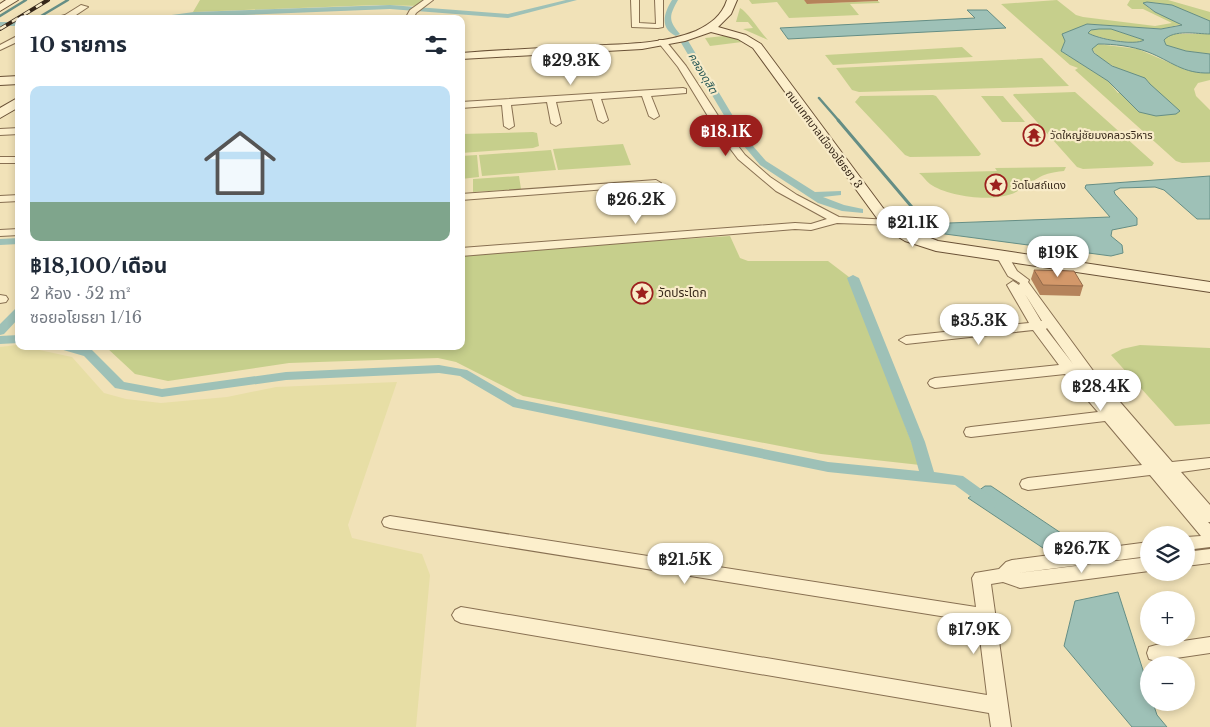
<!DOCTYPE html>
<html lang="th">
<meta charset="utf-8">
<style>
:root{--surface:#fff;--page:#f2f2f3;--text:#1f2937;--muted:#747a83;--accent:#9c1f1d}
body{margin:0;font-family:"Libre Baskerville","Noto Sans Thai",serif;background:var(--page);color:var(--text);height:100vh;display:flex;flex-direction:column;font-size:19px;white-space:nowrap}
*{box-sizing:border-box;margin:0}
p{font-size:16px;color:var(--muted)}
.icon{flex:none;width:28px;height:28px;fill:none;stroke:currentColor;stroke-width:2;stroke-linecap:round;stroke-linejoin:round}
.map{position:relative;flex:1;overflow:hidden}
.sheet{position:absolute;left:15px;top:15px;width:450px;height:335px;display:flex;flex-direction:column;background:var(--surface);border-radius:10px;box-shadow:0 2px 8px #0003}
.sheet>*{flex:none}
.tools{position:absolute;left:1140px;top:526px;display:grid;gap:10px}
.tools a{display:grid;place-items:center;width:55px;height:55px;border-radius:50%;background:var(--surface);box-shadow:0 2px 8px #0003;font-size:25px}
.price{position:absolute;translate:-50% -42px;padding:0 11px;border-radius:18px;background:#fff;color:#222;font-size:16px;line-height:32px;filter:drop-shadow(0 1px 2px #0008)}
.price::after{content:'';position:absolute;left:50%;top:30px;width:15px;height:11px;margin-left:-8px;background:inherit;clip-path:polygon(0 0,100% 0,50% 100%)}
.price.on{background:var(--accent);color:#fff}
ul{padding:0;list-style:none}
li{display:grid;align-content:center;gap:10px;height:265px;padding:0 15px}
li span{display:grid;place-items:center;height:155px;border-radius:10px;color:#555}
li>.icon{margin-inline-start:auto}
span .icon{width:90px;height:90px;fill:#fffc;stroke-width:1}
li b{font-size:21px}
h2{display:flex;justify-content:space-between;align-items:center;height:60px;padding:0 15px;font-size:21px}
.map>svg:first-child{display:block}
</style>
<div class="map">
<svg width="1210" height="727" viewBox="0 0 1210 727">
<rect width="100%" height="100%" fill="#f1e2b8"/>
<path fill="#e7dea5" d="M16,345L72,357L104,393L126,399L161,403L227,397L276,387L397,382L348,525L352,538L422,554L430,575L416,727H0V347Z"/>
<path fill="#c6cf8c" d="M200,0H427L421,6L377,5L193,12Z
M749,0H804L808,4L878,1L880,3L850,4L859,15L789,18L777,2L752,4Z
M1057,0L1076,15L1083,17L1155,26L1172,23L1143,9H1132L1127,5L1130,0H1168L1210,12V21C1189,14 1167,0 1144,3C1153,15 1170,16 1182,24L1161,29L1087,24L1065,41L1061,51L1108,81L1118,93L1149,84L1148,81C1133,74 1099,64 1092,48L1098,44L1138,49L1186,70L1210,73V80L1198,83L1194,89L1196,96L1210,110V162L1182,163L1176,161L1075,70L1078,68L1070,65L1001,4Z
M740,8C748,12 760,32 768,40L743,29L753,28L748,22H736Z
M1099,29H1111L1144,40C1135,46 1098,38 1088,33L1090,30Z
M1176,34H1210V54L1186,51L1166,45L1164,39L1167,36Z
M724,36L732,37L742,42L710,46L705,38Z
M962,47L973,57L833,65L825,55Z
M1042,58L1069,86L859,92L852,90L836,68Z
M1075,92L1154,163L1152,166L1083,169L1077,167L1013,95L1014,94Z
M933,95L936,96L981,154L979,156L910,157L905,155L855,102L860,96Z
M981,96H1003L1025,122H1002Z
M533,132L537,133L539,146L533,148L461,153V134Z
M623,144L631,165L558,170L553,149Z
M551,150L556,170L482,176L479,155Z
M477,155L479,177L461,179V156Z
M1066,167L1064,171C1036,174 1038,180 1016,192C996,203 948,197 930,184C926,181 923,176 919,173L997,171L995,168Z
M519,176L521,189L473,192V179Z
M730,236L740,258L748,261H828L849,277L920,465L821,454L523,396L456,362L438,358L289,363L168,381L135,374L107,348L101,346H461V254Z
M1140,345L1210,348V424L1175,426L1111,355L1122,349Z"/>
<path fill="#9ec1b7" stroke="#658e85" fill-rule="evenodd" d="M1147,2L1172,5L1210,21V34C1197,34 1174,29 1164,40L1166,45L1186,51L1210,54V73C1183,74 1171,61 1148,52C1132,46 1114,44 1098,44L1092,49L1094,53L1112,66L1145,78L1150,84L1180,111L1176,114L1156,116L1139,112L1108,81L1061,51L1065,41L1062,34L1087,24L1161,29L1182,25L1155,12L1143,3ZM1099,29H1111L1144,40C1135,46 1098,39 1088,33L1091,30Z
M967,10H987L1006,28L788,39L780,28L975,18Z
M1210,176V219H1197L1164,190L1155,187L1120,188L1114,191L1115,194L1137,218V225L1112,230L1111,236L1122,245L1123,253L1111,256L945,234L929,229L922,224L1110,217L1085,188L1086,185Z
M985,486H991L1061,533L1065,540L1053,548L1046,550L968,498Z
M1118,592L1149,689V702L1153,703L1157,715L1167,727H1132L1064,646L1075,601Z"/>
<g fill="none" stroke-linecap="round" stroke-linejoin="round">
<path stroke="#658e85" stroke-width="2.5" d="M0,16L26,0
M36,19L68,0
M819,98L839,121"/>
<path stroke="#658e85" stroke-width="3" d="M838,120L928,226"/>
<path fill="#9ec1b7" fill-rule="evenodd" d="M566,0H577L508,18L390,9L142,19L194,12L390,5L508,14Z
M672,0H678C669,16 668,20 680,34L676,36C659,28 664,13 672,0Z
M0,22H19V26H0Z
M681,39H687L746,138L766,161L815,192L841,191V195L823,197L844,205L863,209V213L842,211L818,203L760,165L738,139L680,41Z
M19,238V244L0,245V239Z
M853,275L859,278L925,442L934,472L963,476L995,499L997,503L995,507L990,508L985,507L955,485L828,472L513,407L460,376L439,373L286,380L162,397L115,388L84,356L60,349L58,346H78L92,350L124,382L162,389L286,372L439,365L467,370L517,399L828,462L919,471L911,442L847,278Z
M19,308V318L4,334L0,335V324L15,309Z
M19,335V343L0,344V336Z"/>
<g stroke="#887052" stroke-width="2">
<path id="street" d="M424,0H433L416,13L413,19H405L410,10Z
M631,0H639V23L656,24L655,0H663V27L658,28L632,27Z
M81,5L88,7L70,19H50L65,15Z
M177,16L180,19H167L168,17Z
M19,35V41L0,50V45Z
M659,40H665L686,66L735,142L745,155L770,177L797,195L839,217L889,220L893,221L895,223L893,225L837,223L811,230L795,229L461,256V248L795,223L811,224L827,219L776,191L738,159L717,131L678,67L658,42Z
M683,88L686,89V93L651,96L659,116L654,119L649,116L642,96L601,99L608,120L603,123L598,120L592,99L556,102L561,123L556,126L551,123L547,102L511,105L514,126L509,129L504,126L502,105L461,108V102Z
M19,128V134L0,135V129Z
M0,157H19V163H0Z
M656,180L661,183L660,185L461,200V194Z
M19,195V201L0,202V196Z
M19,229V235L0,236V230Z
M1003,253L1007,254L1017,271L1029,280L1028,282L1094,372L1172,462L1210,458V468L1181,472L1210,505V522H1208L1210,524V547L1186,550V537L1201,536L1150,475L1028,490L1022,488L1020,484L1022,480L1028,478L1142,465L1105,421L971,437L966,436L964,432L966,428L971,427L1098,412L1065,374L935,388L930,386L928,383L930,380L935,378L1059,365L1033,330L906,344L899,340L906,336L1029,323L1007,285L1013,281L1019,285L1020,283L1008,276L997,257ZM1025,294L1042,321H1041ZM1047,328L1073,364L1046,329Z
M0,295L6,296L8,299L6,302L0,303Z
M390,516L976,607L972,578L975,573L999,569L1006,562L1012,560L1149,542V556L1018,573L1149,557V571L1020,588L1003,582L991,584L1011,727H991L989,713L461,623L455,620L452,615L455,610L461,607L987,695L978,622L390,528L384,526L382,522L384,518Z
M1210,549V563L1186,566V552Z
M1210,637V653L1156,661L1149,659L1147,653L1149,647L1156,645Z"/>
</g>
<g stroke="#6a5136" stroke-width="2">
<path id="secondary" d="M6,0H18L0,11V4Z
M727,0H737L731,14L718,27L746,35L761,44L883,208L910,230L938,241L1210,282V292L936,251L905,241L892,233L879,221L753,48L738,39L711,32L685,41L642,49L461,59V53C502,50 542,48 583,46C620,44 661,45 696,31C710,24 722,16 727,0Z
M19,76V84L0,85V77Z
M19,97V107L0,118V108Z"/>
</g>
<use href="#street" fill="#fcefcc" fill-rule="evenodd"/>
<use href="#secondary" fill="#fcefcc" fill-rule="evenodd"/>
<g stroke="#362719" stroke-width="4">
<path id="rail" d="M0,29L48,0"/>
</g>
<use href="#rail" stroke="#f8ebc8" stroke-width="2.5" stroke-dasharray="7" stroke-linecap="butt"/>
</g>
<path fill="#b5835b" d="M804,0H878V1L807,4Z
M1034,270L1083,286L1080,296L1040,295L1031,279Z"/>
<path fill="#d3986a" stroke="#946a4a" d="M1034,270L1074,271L1083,286L1043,285Z"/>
<defs>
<g id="temple-ring" transform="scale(1.125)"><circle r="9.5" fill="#f8ebc8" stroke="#9c1f1d" stroke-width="1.5"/><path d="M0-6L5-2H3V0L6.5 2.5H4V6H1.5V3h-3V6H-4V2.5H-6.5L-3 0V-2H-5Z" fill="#9c1f1d"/></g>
<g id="sight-ring" transform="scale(1.125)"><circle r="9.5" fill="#f8ebc8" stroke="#9c1f1d" stroke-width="1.5"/><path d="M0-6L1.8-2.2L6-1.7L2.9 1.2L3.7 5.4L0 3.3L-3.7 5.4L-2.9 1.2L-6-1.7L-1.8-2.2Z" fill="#9c1f1d"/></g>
</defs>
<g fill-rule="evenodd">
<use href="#temple-ring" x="1034" y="135"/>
<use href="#sight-ring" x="996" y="185"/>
<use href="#sight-ring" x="642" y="293"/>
</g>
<g text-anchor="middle" stroke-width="4.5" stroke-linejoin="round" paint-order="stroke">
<g font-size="11" font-style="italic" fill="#265755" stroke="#f8ebc8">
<text transform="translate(703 73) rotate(59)" y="4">คลองดุสิต</text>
</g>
<g font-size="11" fill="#362719" stroke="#f8ebc8" text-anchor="start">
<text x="1050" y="139">วัดใหญ่ชัยมงคลวรวิหาร</text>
<text x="1012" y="189">วัดโบสถ์แดง</text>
</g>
<g font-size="11" fill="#362719" stroke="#f8ebc8">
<text transform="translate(824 139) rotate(53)" y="4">ถนนเทศบาลเมืองอโยธยา 3</text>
</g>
<g font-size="12" fill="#362719" stroke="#f8ebc8" text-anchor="start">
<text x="658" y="297">วัดประโดก</text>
</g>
</g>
</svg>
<div class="tools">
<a><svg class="icon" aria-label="layers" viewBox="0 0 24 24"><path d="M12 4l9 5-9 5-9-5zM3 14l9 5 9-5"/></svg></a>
<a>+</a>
<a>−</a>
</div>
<b class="price" style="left:571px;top:86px">฿29.3K</b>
<b class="price on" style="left:726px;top:157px">฿18.1K</b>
<b class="price" style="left:636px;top:225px">฿26.2K</b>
<b class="price" style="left:913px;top:248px">฿21.1K</b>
<b class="price" style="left:1058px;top:278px">฿19K</b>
<b class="price" style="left:979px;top:346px">฿35.3K</b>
<b class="price" style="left:1101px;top:412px">฿28.4K</b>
<b class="price" style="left:1082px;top:574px">฿26.7K</b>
<b class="price" style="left:685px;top:585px">฿21.5K</b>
<b class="price" style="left:974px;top:655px">฿17.9K</b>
<section class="sheet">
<h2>10 รายการ<svg class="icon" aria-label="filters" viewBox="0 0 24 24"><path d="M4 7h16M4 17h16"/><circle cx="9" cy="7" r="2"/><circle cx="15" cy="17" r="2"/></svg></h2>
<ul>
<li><span style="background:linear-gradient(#bfe0f5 75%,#7fa58c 0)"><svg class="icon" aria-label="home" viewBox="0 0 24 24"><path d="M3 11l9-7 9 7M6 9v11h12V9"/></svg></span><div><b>฿18,100/เดือน</b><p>2 ห้อง · 52 m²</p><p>ซอยอโยธยา 1/16</p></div></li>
</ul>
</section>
</div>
